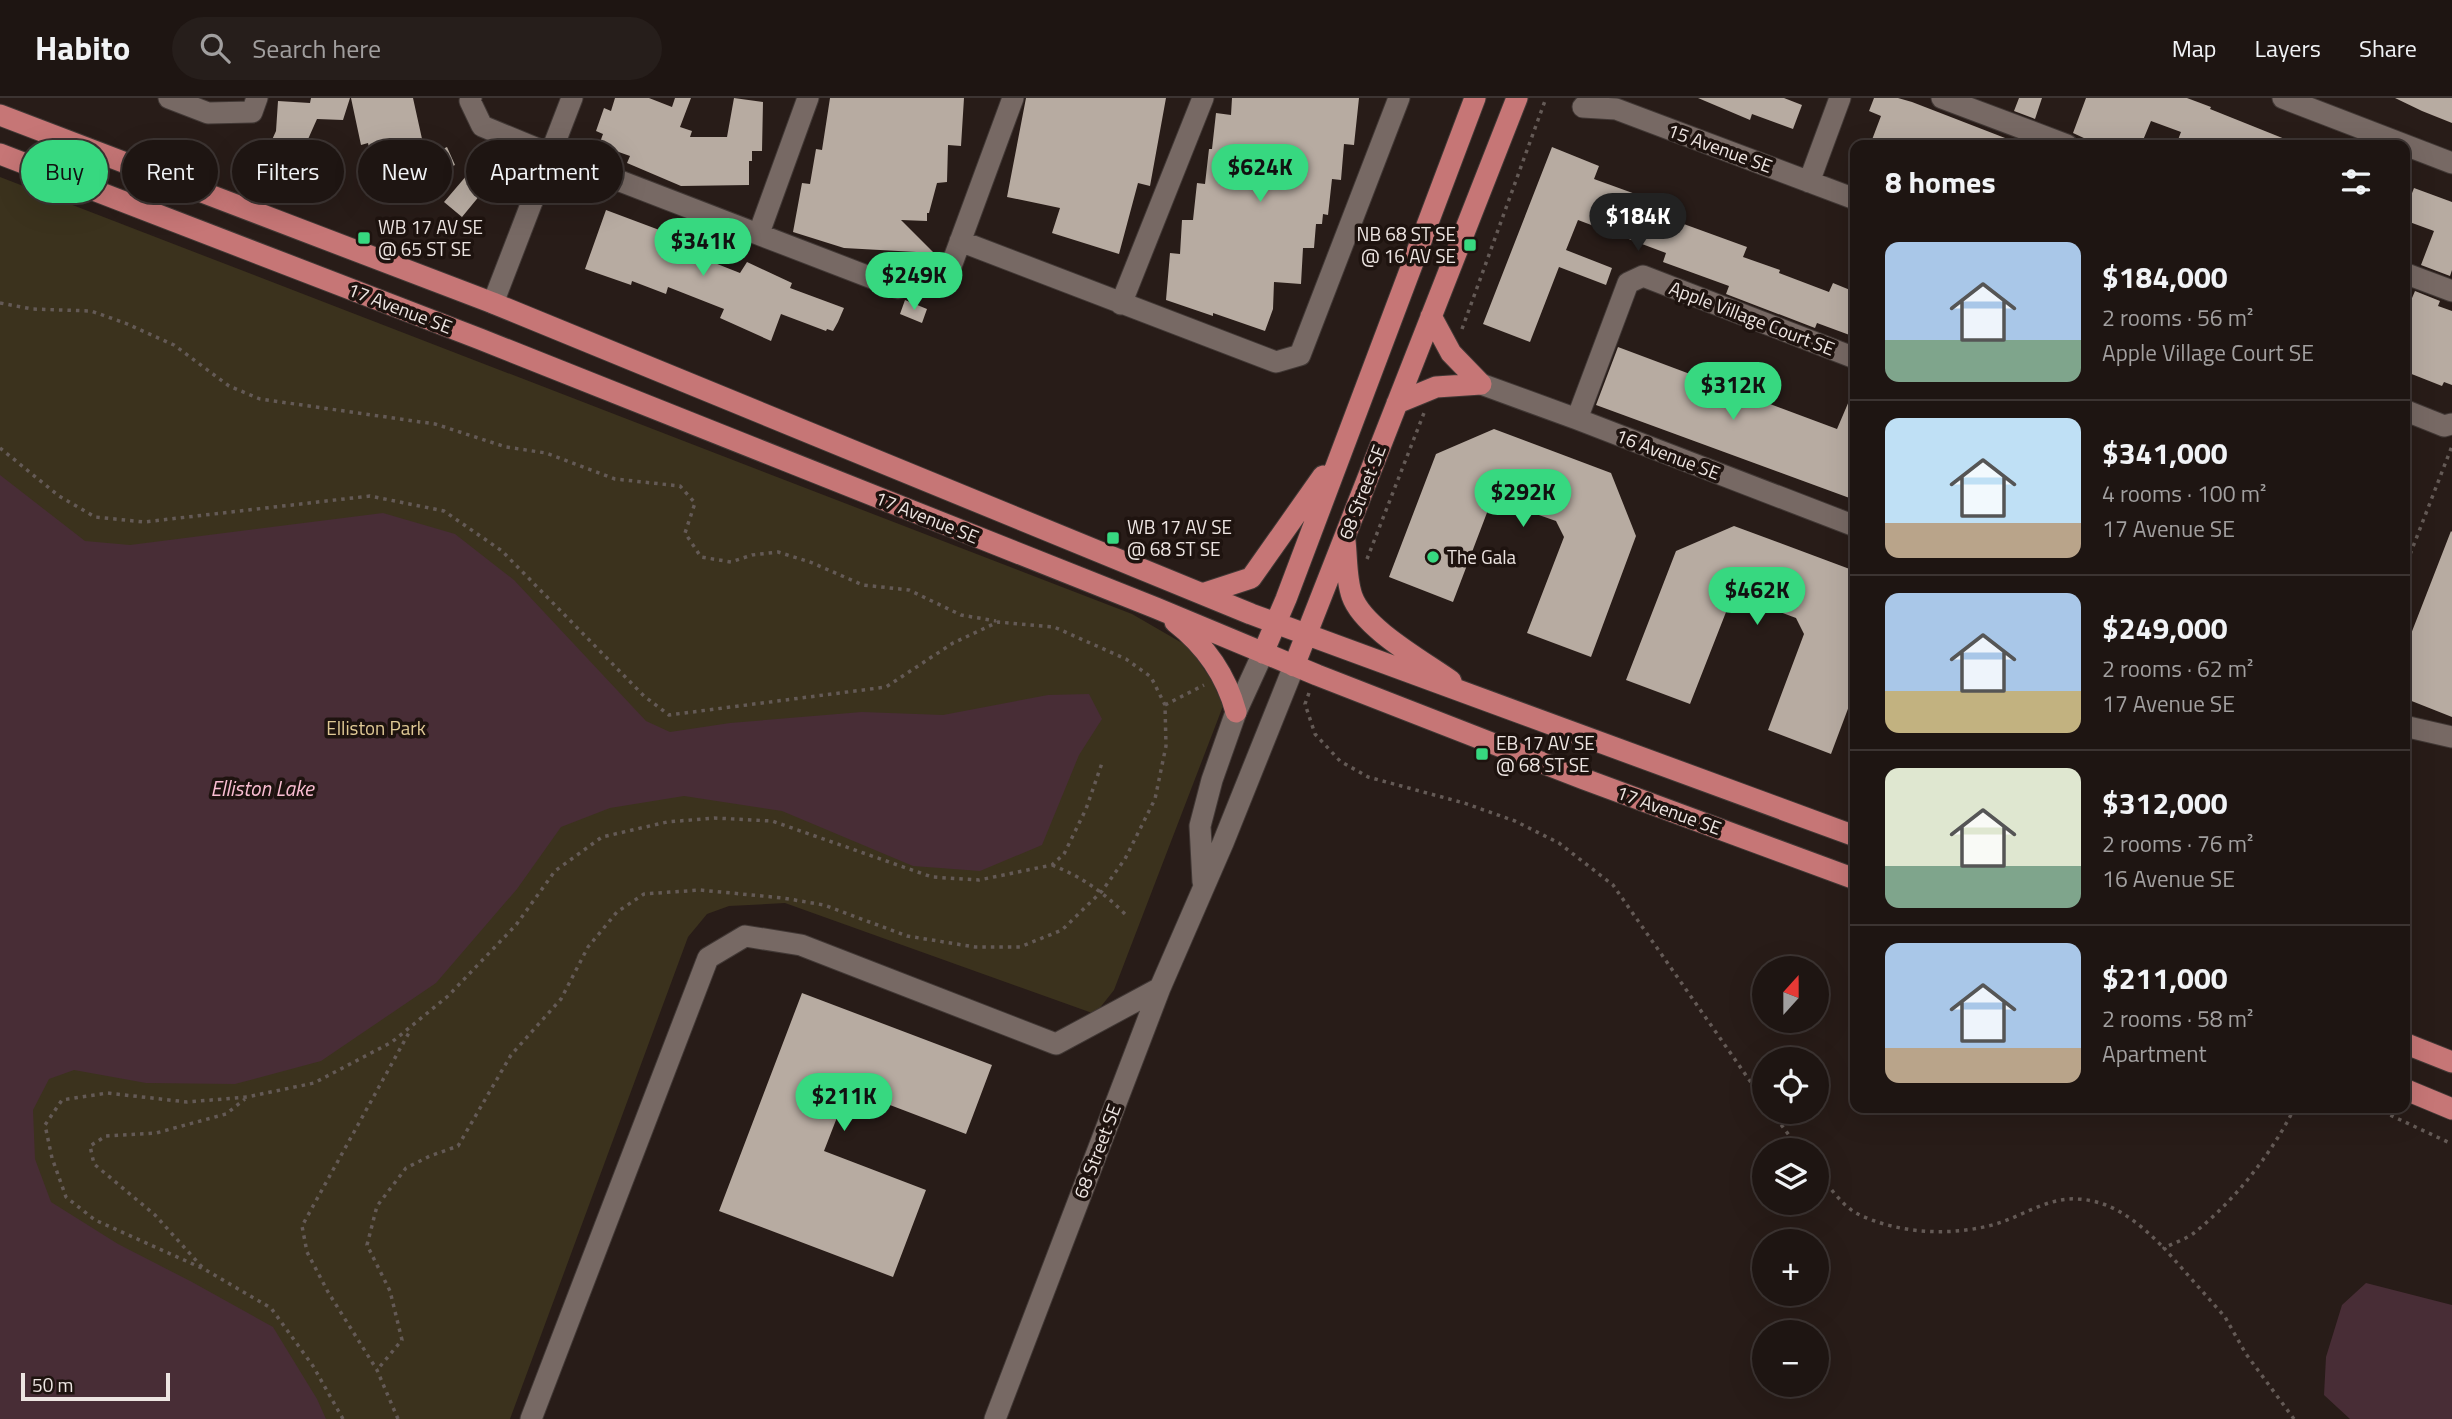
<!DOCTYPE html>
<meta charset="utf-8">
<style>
:root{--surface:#1e1512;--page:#261e1b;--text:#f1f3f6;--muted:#a19f9f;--line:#3c3432;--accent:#37d880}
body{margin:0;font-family:"Titillium Web",sans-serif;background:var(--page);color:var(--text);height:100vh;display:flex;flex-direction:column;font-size:26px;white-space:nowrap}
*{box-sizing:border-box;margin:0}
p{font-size:23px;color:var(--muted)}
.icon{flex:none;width:38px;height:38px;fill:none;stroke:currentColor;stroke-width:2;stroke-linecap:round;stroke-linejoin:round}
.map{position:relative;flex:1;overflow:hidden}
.details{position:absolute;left:1850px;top:42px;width:560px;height:973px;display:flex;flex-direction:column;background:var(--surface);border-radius:14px;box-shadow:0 7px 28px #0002,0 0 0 2px var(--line)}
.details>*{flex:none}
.hud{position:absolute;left:21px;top:42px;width:665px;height:63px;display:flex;gap:14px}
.needle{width:46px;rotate:21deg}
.tools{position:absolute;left:1752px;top:858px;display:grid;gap:14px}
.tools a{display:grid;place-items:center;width:77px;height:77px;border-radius:50%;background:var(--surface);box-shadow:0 7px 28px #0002,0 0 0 2px var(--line);font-size:35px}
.scale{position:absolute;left:21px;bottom:18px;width:149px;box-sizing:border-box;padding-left:7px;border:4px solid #ede5e2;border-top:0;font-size:19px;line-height:24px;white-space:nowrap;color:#ede5e2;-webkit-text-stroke:5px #1e130f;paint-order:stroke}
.price{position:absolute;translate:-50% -60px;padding:0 16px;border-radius:24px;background:var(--accent);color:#111;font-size:23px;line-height:46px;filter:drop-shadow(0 2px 4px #0008)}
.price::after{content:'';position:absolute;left:50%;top:42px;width:21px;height:16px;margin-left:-10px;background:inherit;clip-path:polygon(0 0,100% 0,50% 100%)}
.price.on{background:#222;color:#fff}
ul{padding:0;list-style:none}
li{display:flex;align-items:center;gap:21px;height:175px;padding:0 35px}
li+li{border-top:2px solid var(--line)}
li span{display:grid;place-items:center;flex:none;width:196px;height:140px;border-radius:14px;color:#555}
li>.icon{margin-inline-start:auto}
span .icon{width:84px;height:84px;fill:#fffc;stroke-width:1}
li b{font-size:30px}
h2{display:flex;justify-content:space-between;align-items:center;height:84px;padding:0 35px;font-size:30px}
.tag{padding:0 24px;border-radius:32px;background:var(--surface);box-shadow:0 7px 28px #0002,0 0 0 2px var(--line);font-size:24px;line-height:63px}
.tag.on{background:var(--accent);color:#111}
header{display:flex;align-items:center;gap:42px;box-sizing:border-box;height:98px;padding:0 35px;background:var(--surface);border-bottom:2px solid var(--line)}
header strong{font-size:33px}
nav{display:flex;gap:38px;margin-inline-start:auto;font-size:24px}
.search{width:490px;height:63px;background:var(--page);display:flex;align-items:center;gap:18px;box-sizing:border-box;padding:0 24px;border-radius:38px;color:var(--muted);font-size:26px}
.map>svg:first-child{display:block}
</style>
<header>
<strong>Habito</strong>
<div class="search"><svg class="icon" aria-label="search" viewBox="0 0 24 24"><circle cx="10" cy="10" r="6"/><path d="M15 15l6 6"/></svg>Search here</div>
<nav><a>Map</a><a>Layers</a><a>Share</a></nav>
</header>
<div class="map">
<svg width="2452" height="1321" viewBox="0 0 2452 1321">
<rect width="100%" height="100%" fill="#281c18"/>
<path fill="#3b321d" d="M0,79L1132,516L1189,549L1212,583L1223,608L1114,892L1095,916L785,805L729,808L707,816L688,839L510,1321H0Z"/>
<path fill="#482d36" d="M0,377L85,443L130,447L383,415L455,436L514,482L646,623L670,634L730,625L862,614L943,617L1048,597L1089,596L1102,621L1079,657L1042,747L980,773L913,768L782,713L684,698L610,710L561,729L517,791L436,885L321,963L235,986L146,985L74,972L49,981L33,1012L35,1061L51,1104L118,1146L192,1184L273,1229L317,1301L326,1321H0Z
M2366,1185L2452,1207V1321H2350L2324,1297L2326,1259L2342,1207Z"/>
<path fill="#b7aba1" d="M311,0H350L343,22L317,21L301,57L271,44L276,33L278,3L310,5Z
M351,0H413L426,59L447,49L455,67L414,85L411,79L399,84L383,51L370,54L368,45L361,47Z
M615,0H649L672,9L675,0H691L680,29L692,33L690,39H727L734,0L763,4L762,53H752V63H749V87L681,88L627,65L630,58L599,47L603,36L596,33L604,10L611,13Z
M830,0H964L961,48L948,47L947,84L937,85L929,115H927V123L901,122L934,155L844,150L793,134L802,85L810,86L816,51L822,52Z
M1026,0H1166L1150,88L1138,85L1119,156L1052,135L1060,110L1007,99Z
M1232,0H1359L1354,47L1344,46L1341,82L1332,81L1328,117L1323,116L1322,126H1316L1314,150H1303L1301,186L1274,184L1273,211L1265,233L1213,215V218L1166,202L1170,155L1180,156L1182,122H1193L1197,85L1205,86L1209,51H1212L1216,15L1231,17Z
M1698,0H1784L1802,7L1793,31L1752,16L1750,22Z
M1874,0H1898L1912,4L2018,45V47H1956L1941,41L1938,47H1870L1881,18L1869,13Z
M2019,0H2042L2035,21L2014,13Z
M2086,0H2187L2211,9L2210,11L2300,47H2176L2181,34L2151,23L2141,47H2099L2073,35Z
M2395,0H2452V25L2422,13Z
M1552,49L1599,68L1594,81L1685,114L1681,125L1747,149L1743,159L1780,172L1779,175L1829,194L1833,185L1855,194V239L1817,225L1815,230L1726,196L1729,188L1663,164L1666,155L1578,122L1566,152L1612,170L1606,187L1559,169L1530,244L1483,226Z
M473,70L490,85L462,119L444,104Z
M2414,90L2452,104V172L2450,178L2421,167L2434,133L2404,122V116Z
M606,112L686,142L682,152L740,175L747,164L792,185L790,190L844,210L838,224L833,233L827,231L826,233L781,216L771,243L720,220L724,211L668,189L666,196L632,183L631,187L585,171Z
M2415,193L2440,203L2438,208L2452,213V287L2444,284L2442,288L2404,273V219Z
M905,202L927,211L922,225L900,216Z
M1618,249L1837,331L1855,289V402L1596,307Z
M1494,331L1611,375L1636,438L1591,559L1527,535L1564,439L1556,423L1502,404L1488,412L1453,504L1389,479L1436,356Z
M1734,428L1855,473V592L1831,656L1768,632L1804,536L1796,520L1742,500L1728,509L1690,606L1626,582L1676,453Z
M2451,433L2452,434V619L2404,600V554Z
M802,895L992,967L966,1036L848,991L824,1053L926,1092L893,1179L719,1113Z"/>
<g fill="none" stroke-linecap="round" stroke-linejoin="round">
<g stroke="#413835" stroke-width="23">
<path id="minor" d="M169,0L208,15L252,14L257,0
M471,0L470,3L482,28L550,56L898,190L950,171L1013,0
M1942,0L2067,47
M2283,0L2452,65
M1583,9L1616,11L1855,101
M1809,84L1840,0
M759,135L808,0
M960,143L1276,264L1300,257L1399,0
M2404,175L2452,193
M493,205L572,0
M1121,206L1203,0
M1481,286L1577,321L1855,428
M2404,312L2444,328L2452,326
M1577,321L1628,185L1643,178L1855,260
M2404,628L2452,639
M1203,784L1200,728L1212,682L1236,614L1263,555
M531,1321L708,860L745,838L801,847L1056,946L1160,890
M995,1321L1160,890L1223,745L1294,568"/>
</g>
<g stroke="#413835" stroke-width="23">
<path id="major" d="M0,17L493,205L1251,516L1855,738
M0,56L480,241L1156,510L1317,577L1584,681L1855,781
M1431,218L1451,255L1481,286
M1397,305L1436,289L1481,286
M1345,443C1347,460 1346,481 1352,498C1363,530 1423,563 1451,583
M1202,496L1251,480L1323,378
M1175,524C1206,548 1226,577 1236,614
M1263,555L1286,501L1475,0
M1294,568L1517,0
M2404,945L2452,964
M2404,991L2452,1011"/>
</g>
<path stroke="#645a56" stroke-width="3.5" stroke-dasharray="3.5 5" stroke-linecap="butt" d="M0,205L32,211L91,213L125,225L174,247L229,288L260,301L435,326L506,349L546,355L615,381L680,388L695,405L685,435L701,459L731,464L752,457L778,454L810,464L863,487L909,492L961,517L996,523
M1462,231L1546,0
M0,350L59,398L95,419L144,424L370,398L444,413L502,453L644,598L669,617L886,589L953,545L998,524L1054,529L1126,561L1151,579L1165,607L1166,648L1155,701L1125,761L1102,793L1062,832L1020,849H975L907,838L824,807L783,800L700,792L644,796L617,814L588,849L561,901L511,957L458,1048L430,1058L406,1070L377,1108L367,1147L390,1193L402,1242L377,1272
M1367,461L1424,315
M2404,472L2452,348
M1309,595L1305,606L1315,636L1340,663L1368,679L1464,705L1515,723L1559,745L1613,787L1764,1003
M1165,607L1204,587
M1052,767C1082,779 1103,794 1125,816
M2292,1010L2320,1012L2340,1010
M2375,1010L2452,1046
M1771,1013L1800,1052
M1816,1072C1828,1086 1840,1106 1856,1115C1899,1137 1957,1139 2002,1124C2027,1115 2051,1099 2078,1101C2114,1103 2140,1126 2164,1150
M202,1169L155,1117L94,1066L90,1048L106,1038L156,1035L226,1016L245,1001
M343,1321L313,1268L271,1210L204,1171L95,1122L66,1099L52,1060L45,1027L62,1002L107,995L187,1004L247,999L314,985L392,944L448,898L516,827L555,773L602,739L667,724L714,720L772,723L932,779L979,782L1052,767L1064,756L1086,711L1102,665
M398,1321L377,1272L328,1194L307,1154L302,1128L411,931
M2294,1321L2246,1256L2225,1219L2164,1150C2174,1145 2186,1141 2194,1135C2235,1102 2270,1058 2294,1011"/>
<use href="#minor" stroke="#776964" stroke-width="21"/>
<use href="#major" stroke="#c67676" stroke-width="21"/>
</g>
<g fill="#37d880" stroke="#1e130f" stroke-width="2.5">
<rect x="357" y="133" width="14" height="14" rx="3.5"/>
<rect x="1463" y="140" width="14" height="14" rx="3.5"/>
<rect x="1106" y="433" width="14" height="14" rx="3.5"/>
<circle cx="1433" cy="459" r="7"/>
<rect x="1475" y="649" width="14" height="14" rx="3.5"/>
</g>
<g text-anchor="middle" stroke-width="7" stroke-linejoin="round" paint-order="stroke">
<g font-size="19" fill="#ede5e2" stroke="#1e130f">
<text transform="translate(1720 50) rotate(20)" y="7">15 Avenue SE</text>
<text transform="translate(400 210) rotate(21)" y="7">17 Avenue SE</text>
<text transform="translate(1752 220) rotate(21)" y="7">Apple Village Court SE</text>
<text transform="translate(1668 356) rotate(21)" y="7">16 Avenue SE</text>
<text transform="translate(1362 394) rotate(-69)" y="7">68 Street SE</text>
<text transform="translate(927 419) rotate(22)" y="7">17 Avenue SE</text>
<text transform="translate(1669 712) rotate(20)" y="7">17 Avenue SE</text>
<text transform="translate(1097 1053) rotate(-69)" y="7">68 Street SE</text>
</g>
<g font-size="19" fill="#ede5e2" stroke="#1e130f" text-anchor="start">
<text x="378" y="136">WB 17 AV SE<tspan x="378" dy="22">@ 65 ST SE</tspan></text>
<text x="1456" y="143" text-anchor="end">NB 68 ST SE<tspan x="1456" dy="22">@ 16 AV SE</tspan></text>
<text x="1127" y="436">WB 17 AV SE<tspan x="1127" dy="22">@ 68 ST SE</tspan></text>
<text x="1447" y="466">The Gala</text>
<text x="1496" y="652">EB 17 AV SE<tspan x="1496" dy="22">@ 68 ST SE</tspan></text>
</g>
<g font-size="19" fill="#e0c995" stroke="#1e130f">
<text x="376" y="637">Elliston Park</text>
</g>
<g font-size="21" font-style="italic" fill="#f9bdd1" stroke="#1e130f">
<text x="262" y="698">Elliston Lake</text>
</g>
</g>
</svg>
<div class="tools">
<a><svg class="needle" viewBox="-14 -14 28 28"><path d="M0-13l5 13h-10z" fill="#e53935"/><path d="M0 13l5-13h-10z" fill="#a19f9f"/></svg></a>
<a><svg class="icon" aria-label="locate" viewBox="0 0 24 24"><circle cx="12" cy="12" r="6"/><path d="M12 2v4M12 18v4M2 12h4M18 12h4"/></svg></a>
<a><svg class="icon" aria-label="layers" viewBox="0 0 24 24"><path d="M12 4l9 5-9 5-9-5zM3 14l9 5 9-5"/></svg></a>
<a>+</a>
<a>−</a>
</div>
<div class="scale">50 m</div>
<b class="price" style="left:1260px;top:106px">$624K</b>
<b class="price on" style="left:1638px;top:155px">$184K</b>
<b class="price" style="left:703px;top:180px">$341K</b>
<b class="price" style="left:914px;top:214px">$249K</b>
<b class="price" style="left:1733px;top:324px">$312K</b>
<b class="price" style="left:1523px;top:431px">$292K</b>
<b class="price" style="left:1757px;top:529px">$462K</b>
<b class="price" style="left:844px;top:1035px">$211K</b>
<div class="hud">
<a class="tag on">Buy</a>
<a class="tag">Rent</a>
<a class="tag">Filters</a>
<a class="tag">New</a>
<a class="tag">Apartment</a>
</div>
<section class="details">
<h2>8 homes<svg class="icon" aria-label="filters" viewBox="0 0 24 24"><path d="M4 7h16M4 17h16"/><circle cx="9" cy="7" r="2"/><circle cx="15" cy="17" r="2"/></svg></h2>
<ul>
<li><span style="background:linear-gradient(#a9c7e8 70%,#7fa58c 0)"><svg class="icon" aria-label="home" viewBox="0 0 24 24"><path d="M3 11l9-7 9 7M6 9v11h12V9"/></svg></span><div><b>$184,000</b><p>2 rooms · 56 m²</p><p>Apple Village Court SE</p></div></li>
<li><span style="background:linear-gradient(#bfe0f5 75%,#b9a48a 0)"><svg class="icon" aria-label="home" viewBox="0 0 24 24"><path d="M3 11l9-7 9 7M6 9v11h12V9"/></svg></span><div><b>$341,000</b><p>4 rooms · 100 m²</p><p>17 Avenue SE</p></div></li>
<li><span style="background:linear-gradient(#a9c7e8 70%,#c2b280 0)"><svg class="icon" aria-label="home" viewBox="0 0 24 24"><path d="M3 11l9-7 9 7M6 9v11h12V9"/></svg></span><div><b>$249,000</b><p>2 rooms · 62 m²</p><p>17 Avenue SE</p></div></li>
<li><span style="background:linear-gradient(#dfe7d0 70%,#7fa58c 0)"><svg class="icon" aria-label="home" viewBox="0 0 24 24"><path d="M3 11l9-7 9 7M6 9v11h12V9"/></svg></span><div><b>$312,000</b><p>2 rooms · 76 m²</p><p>16 Avenue SE</p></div></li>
<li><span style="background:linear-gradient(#a9c7e8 75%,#b9a48a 0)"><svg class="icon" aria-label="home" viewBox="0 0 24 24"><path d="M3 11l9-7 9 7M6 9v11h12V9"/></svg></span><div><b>$211,000</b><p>2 rooms · 58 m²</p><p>Apartment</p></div></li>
</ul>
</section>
</div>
